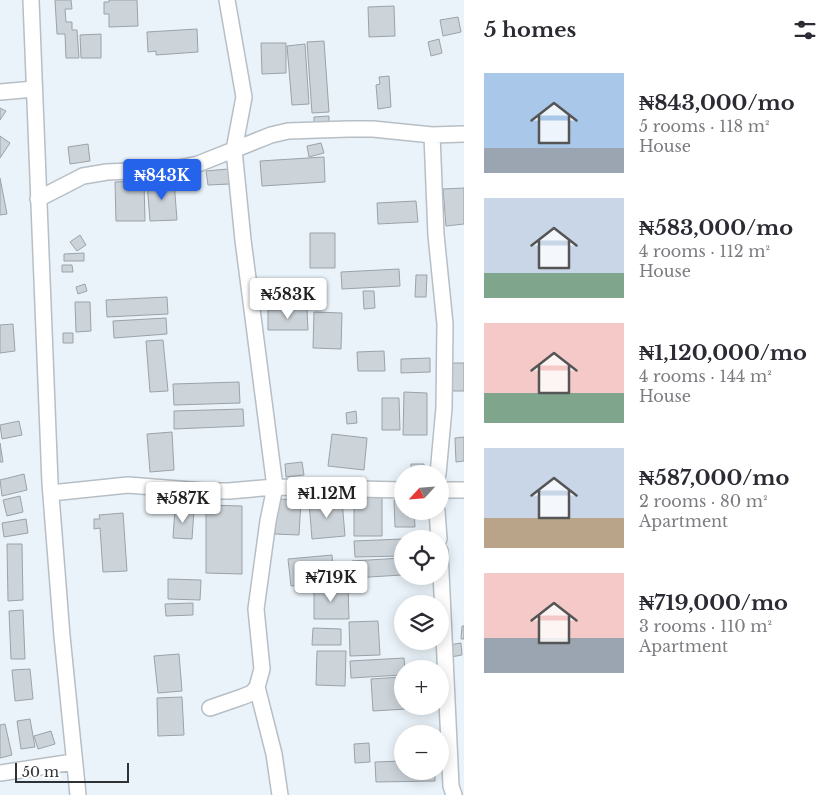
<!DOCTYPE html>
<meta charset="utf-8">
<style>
:root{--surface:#fff;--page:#f7f7f7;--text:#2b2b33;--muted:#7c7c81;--accent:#2563eb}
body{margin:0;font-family:"Libre Baskerville",serif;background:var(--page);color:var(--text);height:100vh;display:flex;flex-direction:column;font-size:19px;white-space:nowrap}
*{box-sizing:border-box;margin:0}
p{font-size:16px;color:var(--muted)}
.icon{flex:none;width:28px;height:28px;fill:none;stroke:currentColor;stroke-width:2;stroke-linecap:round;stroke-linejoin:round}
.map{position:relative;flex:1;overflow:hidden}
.panel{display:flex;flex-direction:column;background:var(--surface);width:375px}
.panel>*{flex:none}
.needle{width:32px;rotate:244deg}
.buttons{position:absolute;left:394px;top:465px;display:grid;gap:10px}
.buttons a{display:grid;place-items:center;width:55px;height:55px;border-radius:50%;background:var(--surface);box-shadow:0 2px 12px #0003;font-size:25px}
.scale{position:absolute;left:15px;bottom:12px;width:114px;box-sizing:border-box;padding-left:5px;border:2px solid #2f3234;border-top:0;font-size:14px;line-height:18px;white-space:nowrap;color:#2f3234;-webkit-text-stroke:4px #fefefe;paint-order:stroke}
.price{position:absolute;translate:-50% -42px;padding:0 11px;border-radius:5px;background:#fff;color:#222;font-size:16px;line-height:32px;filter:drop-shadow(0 1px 2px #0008)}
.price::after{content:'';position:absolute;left:50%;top:30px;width:15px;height:11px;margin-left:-8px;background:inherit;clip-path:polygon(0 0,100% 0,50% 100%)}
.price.on{background:var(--accent);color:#fff}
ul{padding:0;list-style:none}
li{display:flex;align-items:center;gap:15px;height:125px;padding:0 20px}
li span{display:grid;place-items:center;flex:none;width:140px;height:100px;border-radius:0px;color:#555}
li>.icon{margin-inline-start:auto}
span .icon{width:60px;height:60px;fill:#fffc;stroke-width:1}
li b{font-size:21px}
h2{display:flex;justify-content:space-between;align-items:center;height:60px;padding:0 20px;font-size:21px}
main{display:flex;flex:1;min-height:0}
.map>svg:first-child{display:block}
</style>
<main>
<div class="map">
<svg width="464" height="795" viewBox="0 0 464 795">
<rect width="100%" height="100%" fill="#eaf3f9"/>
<path fill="#ccd4da" stroke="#9ba3a9" d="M55,0H71L72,9H65L66,22H72V30H77L79,58H66L65,34H57Z
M109,0H137L138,26L109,27V14H104V2H109Z
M394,6L395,36L369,37L368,7Z
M458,17L461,32L443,36L440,20Z
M197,29L198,52L156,55V51L148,52L147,32Z
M101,34V58H81L80,35Z
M439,39L442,53L431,56L428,42Z
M324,41L329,112L312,113L307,42Z
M261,43H286V73L262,74Z
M305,44L309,104L292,105L287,46Z
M389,76L391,107L378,109L376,85L380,84L379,77Z
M0,108L6,111L0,120Z
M329,116V124L314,125V117Z
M0,136L10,143L0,158Z
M321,143L324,153L309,157L307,146Z
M88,144L90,161L70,164L68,147Z
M324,157L325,182L262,186L260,161Z
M228,169L230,184L208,185L206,171Z
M0,178L7,214L0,215Z
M144,181L145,221H116L115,182Z
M174,181L177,220L150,221L147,183Z
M464,188V224L446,226L443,189Z
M416,201L418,222L378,224L377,203Z
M310,233H335V268H310Z
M80,235L86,245L77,251L70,242Z
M84,253V261H64V254Z
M62,265H72L73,272H62Z
M399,269L400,286L342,289L341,272Z
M416,275H427L426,297H415Z
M85,284L87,291L78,294L76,287Z
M363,291H374L375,308L364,309Z
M167,297L168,314L107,317L106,300Z
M75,302H90L91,331L76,332Z
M307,309L308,330H268V310Z
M314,312L342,313L341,349L313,348Z
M166,318L167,334L114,338L113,321Z
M13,324L15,351L0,353V325Z
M63,333H73V343H63Z
M163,340L168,391L150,392L146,341Z
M384,351L385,371H358L357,352Z
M430,358V372L401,373V359Z
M452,363H464V391H452Z
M239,382L240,403L174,405L173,384Z
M404,392L427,393V435H403Z
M382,398H399L400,430H382Z
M243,409L244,426L174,429V411Z
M356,411L357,423L347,424L346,413Z
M19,421L22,435L2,439L0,425Z
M172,432L174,470L150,472L147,434Z
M332,434L367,438L364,470L328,466Z
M464,437V461L456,462L455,438Z
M0,443L3,462H0Z
M302,462L304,475L286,477L285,464Z
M411,464H424L425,474H411Z
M24,474L27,490L2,496L0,480Z
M20,496L23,512L7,516L3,500Z
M354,496H382V536H354Z
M276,499L301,500L299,535L275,534Z
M342,500L345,536L312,539L309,502Z
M394,500H402V511H414L415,527H395Z
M206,505L242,506V574L206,573Z
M175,509L194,510L192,539L173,538Z
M123,513L127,571L103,572L100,528L94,529V519H100L99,515Z
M26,519L28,533L4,537L2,523Z
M402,539V556L355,557L354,541Z
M7,544H22L23,600L8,601Z
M332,555L334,583L291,586L288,559Z
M402,558V575L353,578L352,561Z
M168,579L201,580L200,600L168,599Z
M348,587L349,619H314V588Z
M193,603V615L166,616L165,604Z
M23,610L25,659H11L9,611Z
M378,621L380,655L350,656L349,622Z
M462,626H464V639H461Z
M313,628L341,629V645H312Z
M461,643L462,655L451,657L449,645Z
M317,651H346L345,686L316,685Z
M179,654L182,691L158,693L154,656Z
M404,658L405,669H402V675L351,678L350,661Z
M30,669L33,699L15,701L12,670Z
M402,677V706H406V709L373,711L371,679Z
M182,697L184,735L158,736L157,698Z
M30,719L35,747L21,749L17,721Z
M5,724L12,755L0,758V725Z
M51,731L55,744L38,749L34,736Z
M369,743L370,762L355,763L354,744Z
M402,761V771H435V781L376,782L375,762Z"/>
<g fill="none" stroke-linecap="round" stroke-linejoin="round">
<g stroke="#b7bfc5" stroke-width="18">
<path id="minor" d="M31,0L50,483L62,636L78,795
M0,92L34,89
M432,135L436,235L445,324L444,408L438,474
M38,199L83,176L107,172L174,169L198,164L271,135L288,131L348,129H373L432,135L464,134
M440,490H464
M51,493L128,485L204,491H229L275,487L402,490
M437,511L439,539
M440,551L451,786L454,795
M257,687L274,754L280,795
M210,708L242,697L252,693L257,687L262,669L256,609L268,521L275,487L243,240L234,150L244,97L227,0
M0,773L73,762"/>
</g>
<use href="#minor" stroke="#fff" stroke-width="15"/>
</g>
</svg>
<div class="buttons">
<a><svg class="needle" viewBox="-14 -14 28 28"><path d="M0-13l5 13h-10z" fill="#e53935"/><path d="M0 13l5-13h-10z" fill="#7c7c81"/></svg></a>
<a><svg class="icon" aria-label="locate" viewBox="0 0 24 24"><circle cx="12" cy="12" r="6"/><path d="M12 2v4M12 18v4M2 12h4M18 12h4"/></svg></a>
<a><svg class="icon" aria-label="layers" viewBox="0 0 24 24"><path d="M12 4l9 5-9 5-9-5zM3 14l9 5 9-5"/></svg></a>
<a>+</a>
<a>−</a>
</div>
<div class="scale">50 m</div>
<b class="price on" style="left:162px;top:201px">₦843K</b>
<b class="price" style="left:288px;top:320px">₦583K</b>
<b class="price" style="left:327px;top:519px">₦1.12M</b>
<b class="price" style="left:183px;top:524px">₦587K</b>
<b class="price" style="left:331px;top:603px">₦719K</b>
</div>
<section class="panel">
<h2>5 homes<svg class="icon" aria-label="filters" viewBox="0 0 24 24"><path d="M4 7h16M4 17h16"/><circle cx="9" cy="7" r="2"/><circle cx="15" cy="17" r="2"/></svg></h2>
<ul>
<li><span style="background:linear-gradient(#a9c7e8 75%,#9aa5b1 0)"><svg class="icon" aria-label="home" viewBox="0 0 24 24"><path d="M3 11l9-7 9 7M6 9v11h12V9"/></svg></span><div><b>₦843,000/mo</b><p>5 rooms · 118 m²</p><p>House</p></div></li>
<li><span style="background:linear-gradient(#c9d6e8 75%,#7fa58c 0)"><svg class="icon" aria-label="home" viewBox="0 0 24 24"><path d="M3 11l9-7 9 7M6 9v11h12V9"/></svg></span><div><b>₦583,000/mo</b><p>4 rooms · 112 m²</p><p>House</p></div></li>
<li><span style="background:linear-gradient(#f6c9c9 70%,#7fa58c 0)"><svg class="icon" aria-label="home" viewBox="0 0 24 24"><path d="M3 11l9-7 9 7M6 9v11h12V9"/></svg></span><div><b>₦1,120,000/mo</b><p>4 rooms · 144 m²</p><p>House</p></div></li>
<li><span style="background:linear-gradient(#c9d6e8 70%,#b9a48a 0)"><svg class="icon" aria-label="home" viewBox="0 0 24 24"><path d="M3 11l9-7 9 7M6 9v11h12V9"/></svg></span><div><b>₦587,000/mo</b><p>2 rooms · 80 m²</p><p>Apartment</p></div></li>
<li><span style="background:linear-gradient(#f6c9c9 65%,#9aa5b1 0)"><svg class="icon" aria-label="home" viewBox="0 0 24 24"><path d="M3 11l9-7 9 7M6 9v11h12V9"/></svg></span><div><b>₦719,000/mo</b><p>3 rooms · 110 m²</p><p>Apartment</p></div></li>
</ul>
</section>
</main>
